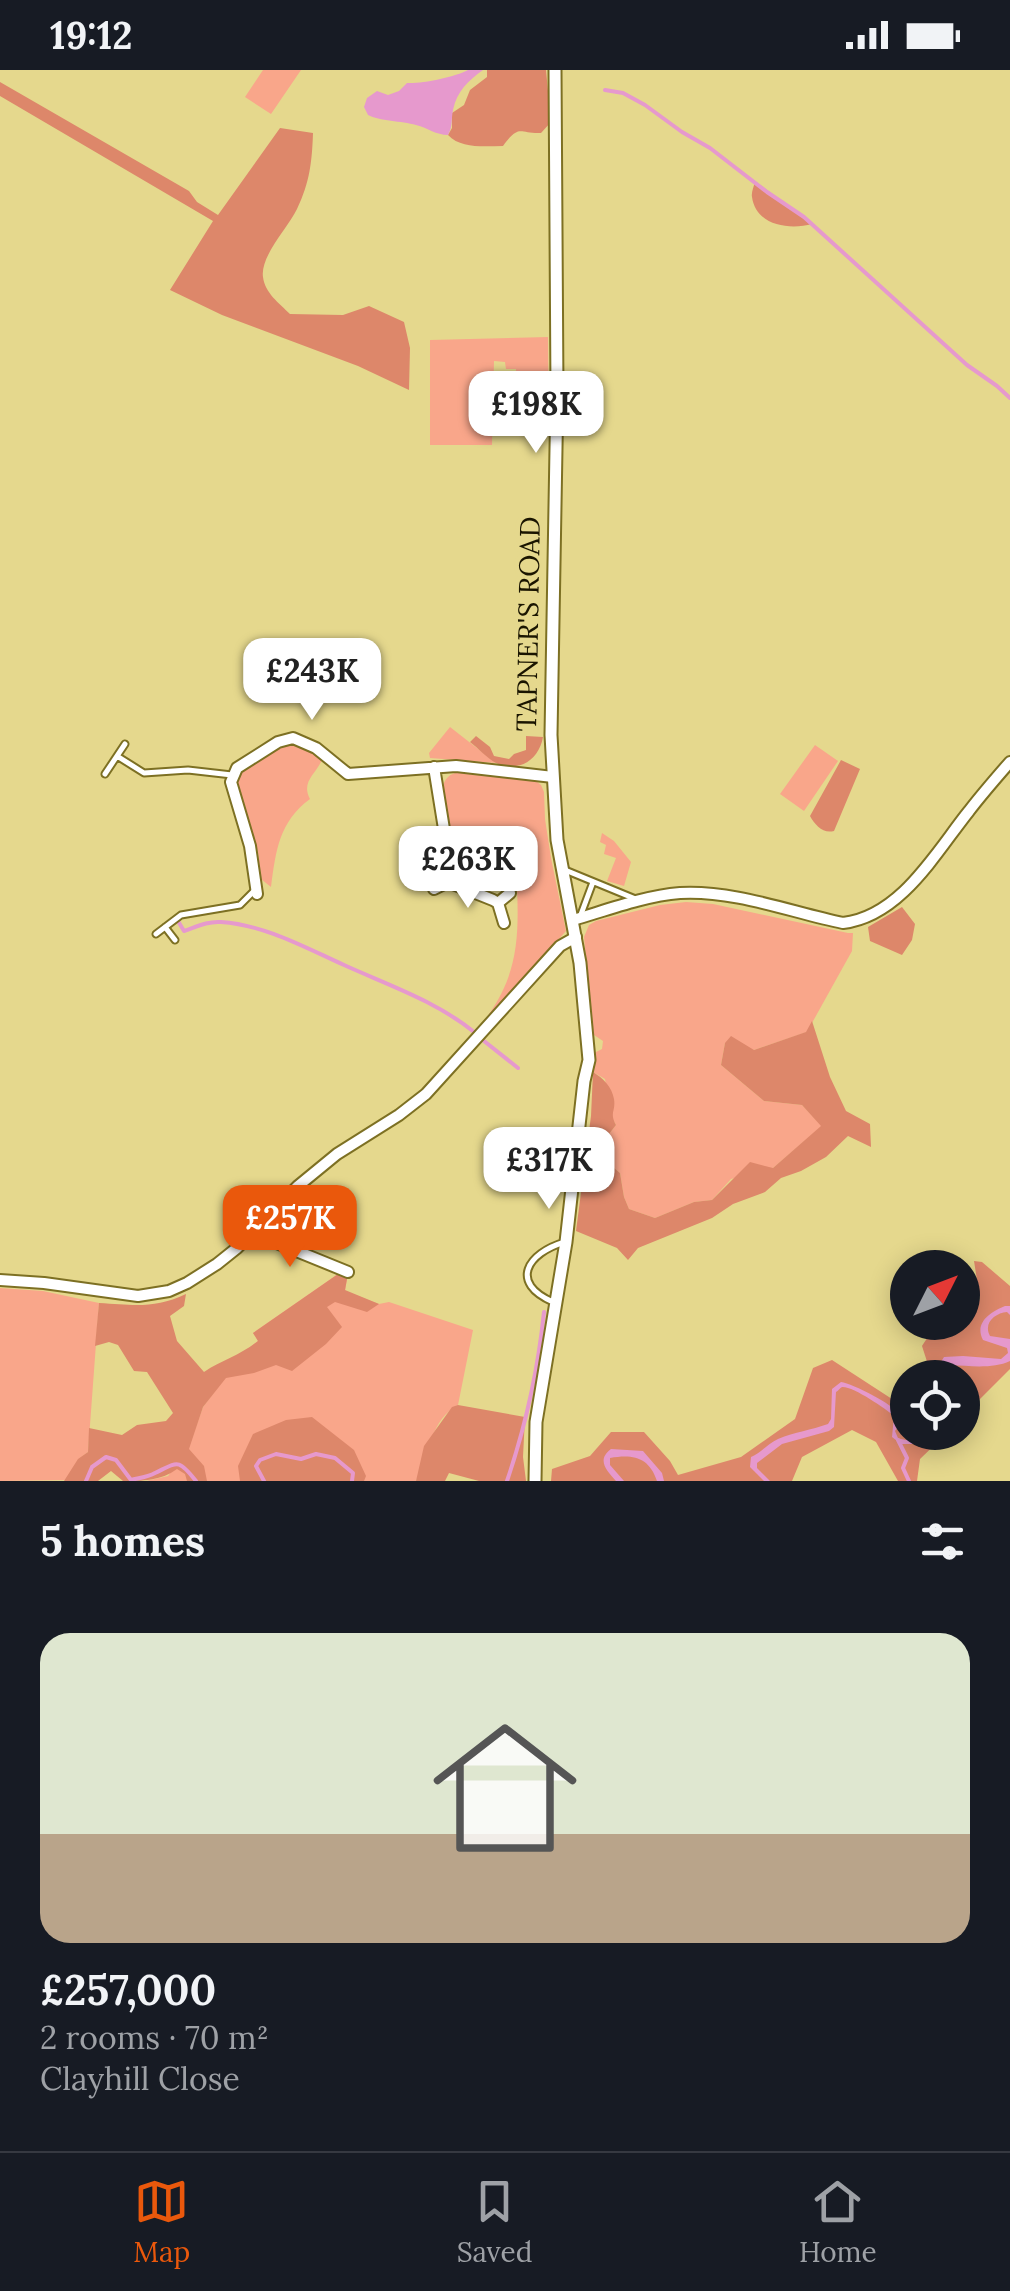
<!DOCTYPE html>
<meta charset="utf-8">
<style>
:root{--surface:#171b24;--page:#242831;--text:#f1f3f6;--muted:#9ea1a6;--line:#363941;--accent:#ea580c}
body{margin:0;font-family:Lora,serif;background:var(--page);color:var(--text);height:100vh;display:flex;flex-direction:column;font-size:38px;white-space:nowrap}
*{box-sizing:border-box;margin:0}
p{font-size:32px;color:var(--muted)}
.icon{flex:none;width:55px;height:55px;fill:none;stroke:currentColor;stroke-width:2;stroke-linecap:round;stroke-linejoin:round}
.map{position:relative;height:1411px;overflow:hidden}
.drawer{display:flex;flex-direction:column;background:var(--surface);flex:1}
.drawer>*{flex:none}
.needle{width:65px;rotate:48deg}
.fabs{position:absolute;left:890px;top:1180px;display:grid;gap:20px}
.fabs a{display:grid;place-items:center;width:90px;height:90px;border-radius:50%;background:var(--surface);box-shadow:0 5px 25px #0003;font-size:50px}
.price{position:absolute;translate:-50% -85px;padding:0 22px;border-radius:20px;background:#fff;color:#222;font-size:32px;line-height:65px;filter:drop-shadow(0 2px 5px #0008)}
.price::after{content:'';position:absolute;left:50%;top:60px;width:30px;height:22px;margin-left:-15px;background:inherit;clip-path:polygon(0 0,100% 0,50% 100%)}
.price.selected{background:var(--accent);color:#fff}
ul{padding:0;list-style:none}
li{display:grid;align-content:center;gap:20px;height:530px;padding:0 40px}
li+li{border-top:2px solid var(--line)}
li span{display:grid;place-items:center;height:310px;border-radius:30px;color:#555}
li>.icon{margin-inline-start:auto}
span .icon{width:180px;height:180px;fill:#fffc;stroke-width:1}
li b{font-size:42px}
h2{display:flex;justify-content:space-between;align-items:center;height:120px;padding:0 40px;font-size:42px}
.status{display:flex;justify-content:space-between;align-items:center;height:70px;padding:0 50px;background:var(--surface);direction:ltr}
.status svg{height:28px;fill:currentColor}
.tabs{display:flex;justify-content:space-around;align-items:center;height:140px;border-top:2px solid var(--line);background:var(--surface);font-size:28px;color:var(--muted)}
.tabs a{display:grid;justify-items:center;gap:5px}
.tabs .selected{color:var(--accent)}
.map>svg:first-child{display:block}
</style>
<div class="status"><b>19:12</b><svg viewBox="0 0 49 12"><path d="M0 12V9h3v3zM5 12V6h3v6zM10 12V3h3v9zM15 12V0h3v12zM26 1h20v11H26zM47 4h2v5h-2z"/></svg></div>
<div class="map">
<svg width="1010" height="1411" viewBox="0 0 1010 1411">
<rect width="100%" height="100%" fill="#e5d88d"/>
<path fill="#f9a68a" d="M263,0H301L271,44L245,27Z
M548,267L549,364H532L526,359V331H515L516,299H506L505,292L494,291L492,375H430V270Z
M450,657L496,693L430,688L429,683Z
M288,674C303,674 311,680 322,690C315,705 301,712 310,729C279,752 276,780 271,817L261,809L258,782L237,712C243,693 270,681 288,674Z
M815,675L838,691L804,741L780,724Z
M459,702L536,711L541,715L544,722L545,749L551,788L566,861L491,945L489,944C518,903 519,865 517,817L455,788L442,719C445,708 449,704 459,702Z
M602,763L614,771L631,792L624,816L607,811L616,788L604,784L606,775L600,772Z
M686,832L713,834L848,863H853L852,881L807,962L754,980L725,973L721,995L764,1031L802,1035L822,1056L773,1098L731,1109L712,1130L694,1132L655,1148L629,1139L624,1127L620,1103L595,1082L616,1055L611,1046L605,1009L593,1002L594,983L602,979L603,971L594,965L592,956L584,867L589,855L596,851L660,835Z
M338,1204L347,1209L345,1221L379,1234L389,1232L473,1260L458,1335C432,1348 427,1386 416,1411H146L168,1406L188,1379L203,1337L243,1283L258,1271L253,1263Z
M0,1218L43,1221L99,1233L88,1382L78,1390L66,1410L0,1411Z"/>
<path fill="#dd876a" d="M487,0H546L551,52L541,63C519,64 520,53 503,76C484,76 461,79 448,65L452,58V43L464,35L470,20L487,7Z
M0,12L189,121L197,132L218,145L280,58L313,63C312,91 310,112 297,139C288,158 260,186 263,207C265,223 279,233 290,244L343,245L369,236L404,252L410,278L409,320L358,296L222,245L170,220L213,151L0,26Z
M755,111L812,154C790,160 756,156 752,127C751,122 754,117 755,111Z
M476,666L490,677L494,686L509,689L514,684L526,680V666L543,667C539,690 519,703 496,693C487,688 478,678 470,672Z
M841,690L860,699L834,761C823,764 815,755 810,746Z
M902,837L915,854L912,870L902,885L870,871L868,857Z
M812,951L830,1007L846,1041L870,1054L871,1077L848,1066L826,1087L801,1101L781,1108L765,1122L733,1134L712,1148L638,1178L628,1190L617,1178L576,1161L591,1046L593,1002C603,1008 612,1017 614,1029C616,1042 609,1042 616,1055L595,1082L620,1103L624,1127L629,1139L655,1148L694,1132L712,1130L750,1092L773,1098L821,1056L802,1035L764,1031L721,995L725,973L731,966L754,980L806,962Z
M974,1191L982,1192L1010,1216V1299L963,1346L962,1308L932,1307L922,1276C936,1255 937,1253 962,1252L963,1246L971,1243L980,1229Z
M338,1204L347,1209L345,1220L379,1234L367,1242L335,1232L327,1237L342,1257L326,1274L292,1301L276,1295L254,1303L226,1308L203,1337L189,1379L204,1396L207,1411H187L185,1404L177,1399C161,1411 142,1411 123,1411L111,1401L98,1411H64L78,1389L88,1382L89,1358L122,1365L137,1355L166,1351L173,1343L147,1302L134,1301L118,1275L109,1272L95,1276L99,1233C134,1235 154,1239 186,1224L184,1236L170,1246L177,1271L204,1302C222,1290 241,1285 258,1271L253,1263Z
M832,1290L892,1329L907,1327L908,1362L947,1363L920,1389L917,1411H898L876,1372L852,1360L802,1387L792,1411H551L552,1399L590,1386L611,1362H644L670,1391L678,1405L741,1387L795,1349L813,1298Z
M458,1335L525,1347L523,1387L526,1411H479L449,1403L445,1411H416L424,1376L452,1337Z
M312,1347L354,1380L366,1406L364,1411H240L238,1396L253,1364L286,1350Z"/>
<path fill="#e699cd" d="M468,0H483C468,11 457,21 453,40C451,50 453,56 448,65C436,65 428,58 416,55C402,51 379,51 368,45L364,37L367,28L377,21L388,25L399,21L407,13C421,14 455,7 468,0Z
M1005,1236H1010V1245L1007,1242C995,1243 983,1253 990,1266L1010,1269V1291C993,1299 970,1296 951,1295L948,1296L959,1307H949L939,1295L944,1287L963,1286L1001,1289L1008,1283L1007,1278L983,1270C974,1253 990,1242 1005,1236Z
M841,1312C853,1314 894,1334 899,1345C902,1352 899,1355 895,1361L898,1368C918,1375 918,1362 934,1363L922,1374H901L892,1367L894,1346C886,1339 853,1316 842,1317C840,1318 838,1321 836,1322L834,1357L829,1361L782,1374L757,1393V1398L770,1411H764L750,1397L751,1387C761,1383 767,1374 778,1369C795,1362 811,1360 828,1354L831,1349L832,1319Z
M611,1379L643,1381L662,1403L664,1411H657C649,1387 633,1384 610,1388V1395L624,1411H616C607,1401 596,1390 611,1379Z"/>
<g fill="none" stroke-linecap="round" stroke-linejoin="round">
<path stroke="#e699cd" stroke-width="4" d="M605,20L623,23L645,35L682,62L710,78L767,122L804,147L967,295L997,316L1010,328
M178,851L184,861C196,857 207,851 221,852C265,855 304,877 344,895C388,915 436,931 474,962
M484,971L518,998
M898,1370L907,1388L903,1398L909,1411
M86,1411L92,1397L106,1387L116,1390L131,1410C139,1408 148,1407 155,1403C178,1392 178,1388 196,1411
M264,1411L256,1396L260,1390L276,1384L301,1389L316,1384L335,1388L353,1403L352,1411
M507,1411C526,1355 538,1300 544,1242"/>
<g stroke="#7d7023" stroke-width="9">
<path id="service" d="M117,686L144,703L188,700L232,705
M105,704L125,674
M565,800L638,830
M580,847L593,812
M165,857L175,870
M156,864L181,845L240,835L255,820
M553,1232C509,1213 527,1183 565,1172"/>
</g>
<g stroke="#7d7023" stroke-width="14">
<path id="minor" d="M434,697L449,790L448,812
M434,819L448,812L493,830L498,833L504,853
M257,824L250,776L231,712L237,698L278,672L293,668L316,678L348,704L456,696L553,707
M498,833L510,823
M573,850C607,840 644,826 680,823C735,820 790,842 843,853C901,846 936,782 969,741C982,724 996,708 1010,692
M254,1161L262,1167L348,1202
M0,1210L44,1213L138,1226L169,1221L187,1213L217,1194L237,1178L298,1116L337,1084L399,1045L426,1024L560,876L576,867"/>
</g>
<g stroke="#7d7023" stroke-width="15">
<path id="tertiary" d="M535,1411L536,1352L566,1172L584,1011L589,990L580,893L557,770L551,665L557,321L555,0"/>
</g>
<use href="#service" stroke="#fff" stroke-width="5"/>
<use href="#minor" stroke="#fff" stroke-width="10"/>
<use href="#tertiary" stroke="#fff" stroke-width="11"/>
</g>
<g text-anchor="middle" stroke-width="10" stroke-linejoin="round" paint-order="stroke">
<g font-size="28" fill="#1a1500" stroke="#e5d88d">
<text transform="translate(528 554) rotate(-89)" y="10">TAPNER'S ROAD</text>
</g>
</g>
</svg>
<div class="fabs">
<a><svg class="needle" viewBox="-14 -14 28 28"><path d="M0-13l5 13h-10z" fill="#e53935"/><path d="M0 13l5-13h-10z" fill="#9ea1a6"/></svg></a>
<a><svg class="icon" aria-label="locate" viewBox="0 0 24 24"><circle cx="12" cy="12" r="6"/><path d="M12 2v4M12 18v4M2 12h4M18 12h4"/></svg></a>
</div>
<b class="price" style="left:536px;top:386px">£198K</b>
<b class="price" style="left:312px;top:653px">£243K</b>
<b class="price" style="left:468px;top:841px">£263K</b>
<b class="price" style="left:549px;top:1142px">£317K</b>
<b class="price selected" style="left:290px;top:1200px">£257K</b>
</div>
<section class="drawer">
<h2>5 homes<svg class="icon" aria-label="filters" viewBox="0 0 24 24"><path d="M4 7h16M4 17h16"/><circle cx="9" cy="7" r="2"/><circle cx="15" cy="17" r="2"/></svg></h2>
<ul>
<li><span style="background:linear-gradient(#dfe7d0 65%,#b9a48a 0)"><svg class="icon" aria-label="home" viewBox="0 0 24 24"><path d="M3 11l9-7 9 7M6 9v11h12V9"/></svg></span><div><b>£257,000</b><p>2 rooms · 70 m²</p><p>Clayhill Close</p></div></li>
</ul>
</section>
<nav class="tabs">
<a class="selected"><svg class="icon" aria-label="map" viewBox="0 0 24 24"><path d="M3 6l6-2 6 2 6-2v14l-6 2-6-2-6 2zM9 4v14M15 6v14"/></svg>Map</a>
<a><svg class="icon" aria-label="saved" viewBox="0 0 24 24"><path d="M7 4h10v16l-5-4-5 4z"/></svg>Saved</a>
<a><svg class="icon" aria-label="home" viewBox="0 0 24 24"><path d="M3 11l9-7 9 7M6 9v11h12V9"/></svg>Home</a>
</nav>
